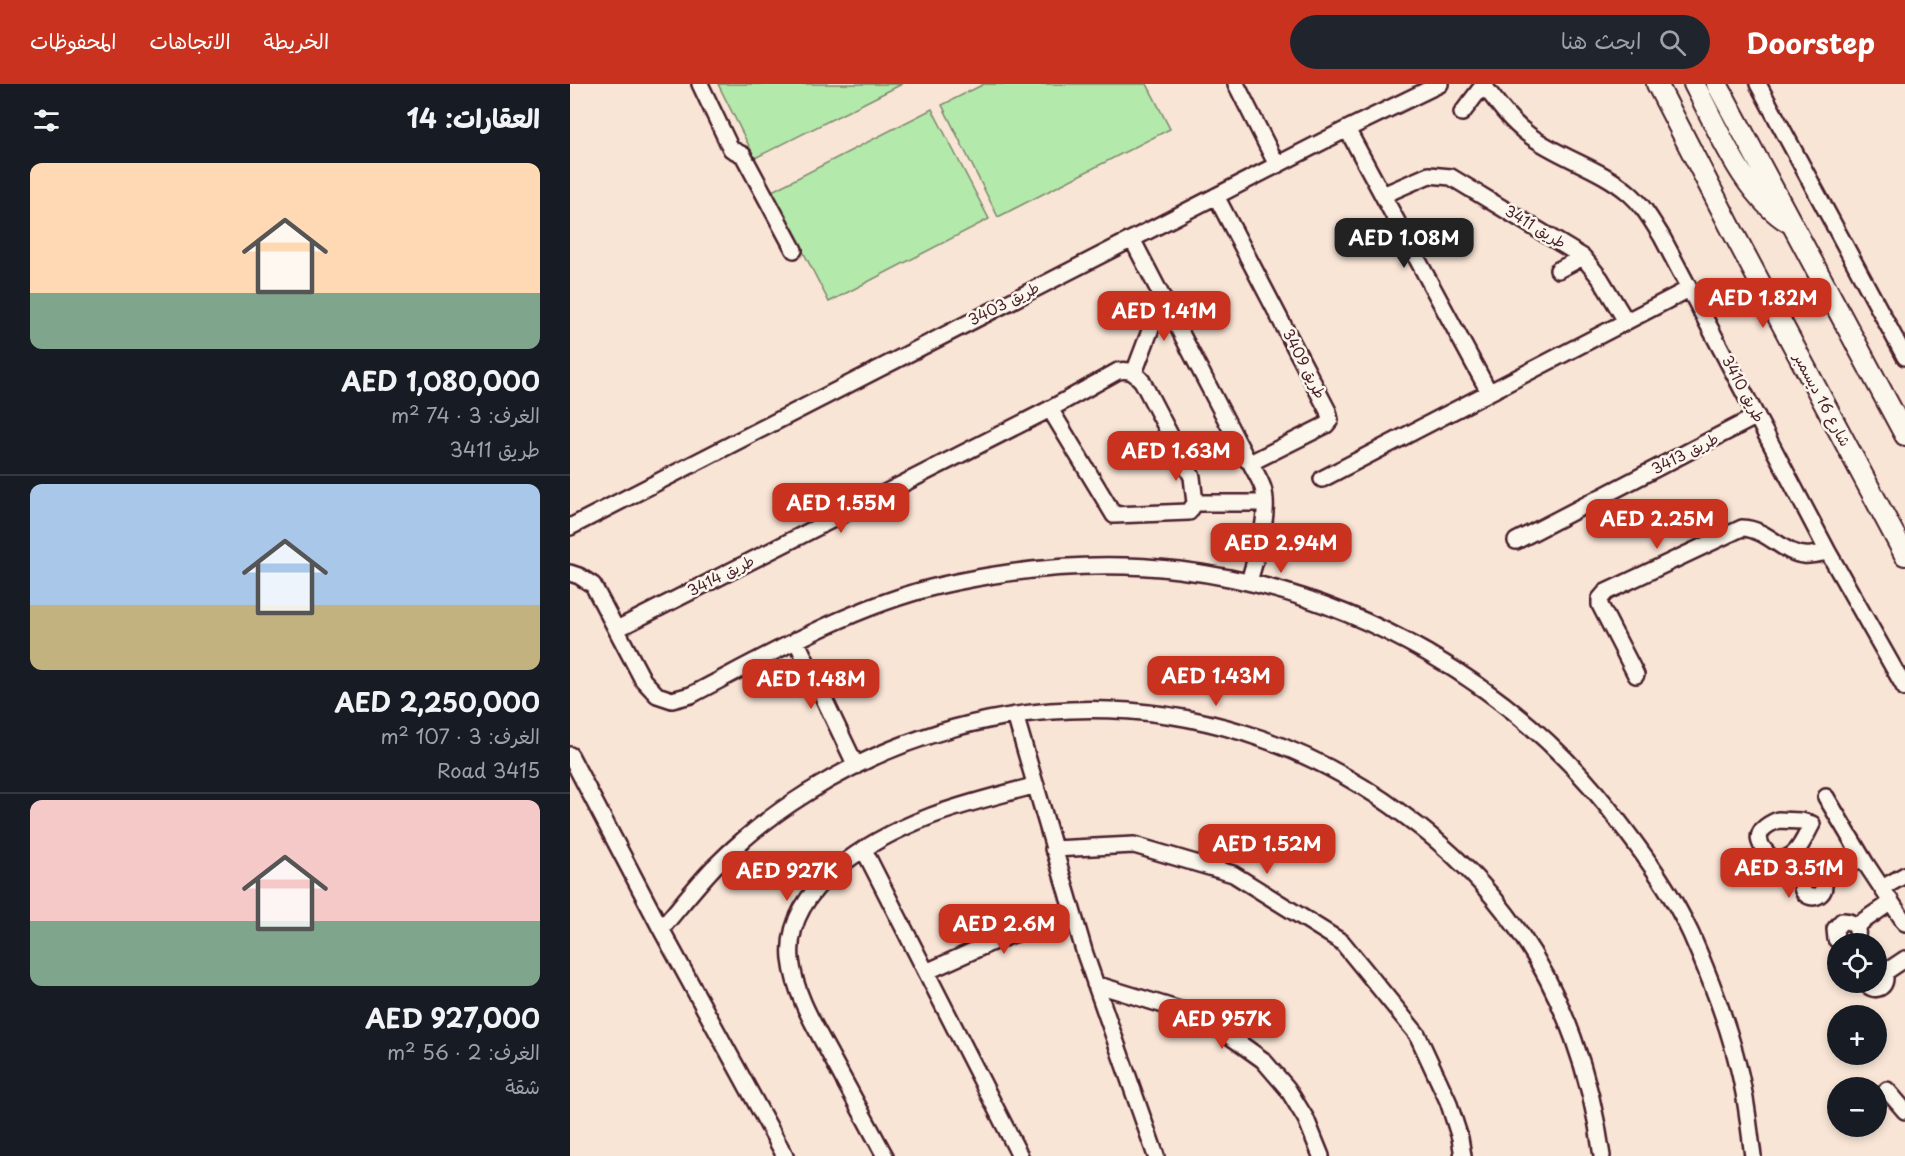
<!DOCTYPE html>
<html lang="ar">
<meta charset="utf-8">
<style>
:root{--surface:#171b24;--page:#20242c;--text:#f1f3f6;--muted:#9ea1a6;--line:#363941;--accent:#c8321e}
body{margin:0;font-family:"Playpen Sans","Playpen Sans Arabic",sans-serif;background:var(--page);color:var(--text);direction:rtl;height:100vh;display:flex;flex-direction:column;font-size:22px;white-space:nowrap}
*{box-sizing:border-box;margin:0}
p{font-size:20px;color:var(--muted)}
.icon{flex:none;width:33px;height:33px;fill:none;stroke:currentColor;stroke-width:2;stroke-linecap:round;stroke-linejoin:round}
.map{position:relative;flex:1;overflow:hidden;direction:ltr}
.sheet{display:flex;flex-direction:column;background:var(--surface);width:570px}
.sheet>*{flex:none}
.fabs{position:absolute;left:1257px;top:849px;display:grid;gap:12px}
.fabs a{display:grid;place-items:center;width:60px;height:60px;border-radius:50%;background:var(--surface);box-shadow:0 3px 9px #0003;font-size:30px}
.price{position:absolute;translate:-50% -51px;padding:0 14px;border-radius:12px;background:var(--accent);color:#fff;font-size:20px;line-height:39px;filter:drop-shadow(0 2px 3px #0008)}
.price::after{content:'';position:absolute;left:50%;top:36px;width:18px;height:14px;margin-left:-9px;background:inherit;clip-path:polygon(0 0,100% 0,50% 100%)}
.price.current{background:#222;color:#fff}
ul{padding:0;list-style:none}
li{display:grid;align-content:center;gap:12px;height:318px;padding:0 30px}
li+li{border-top:2px solid var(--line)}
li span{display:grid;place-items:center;height:186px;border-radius:12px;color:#555}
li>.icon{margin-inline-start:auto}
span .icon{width:108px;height:108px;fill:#fffc;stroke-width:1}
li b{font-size:26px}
h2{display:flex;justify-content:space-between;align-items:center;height:72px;padding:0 30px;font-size:26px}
header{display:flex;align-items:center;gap:36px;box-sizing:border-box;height:84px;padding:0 30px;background:var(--accent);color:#fff}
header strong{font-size:28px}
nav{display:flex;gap:33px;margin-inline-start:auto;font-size:21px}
.search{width:420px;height:54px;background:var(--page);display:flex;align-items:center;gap:15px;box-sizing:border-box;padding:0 21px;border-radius:33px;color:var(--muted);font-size:22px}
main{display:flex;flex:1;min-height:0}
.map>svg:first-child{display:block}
</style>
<header>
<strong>Doorstep</strong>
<div class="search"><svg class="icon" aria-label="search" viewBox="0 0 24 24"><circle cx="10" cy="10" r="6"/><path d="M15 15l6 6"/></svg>ابحث هنا</div>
<nav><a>الخريطة</a><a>الاتجاهات</a><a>المحفوظات</a></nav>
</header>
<main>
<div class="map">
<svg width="1335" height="1072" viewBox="0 0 1335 1072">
<rect width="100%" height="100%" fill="#f8e5d6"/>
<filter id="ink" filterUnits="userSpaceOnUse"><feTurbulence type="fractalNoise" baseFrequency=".0167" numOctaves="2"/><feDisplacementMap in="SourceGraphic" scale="12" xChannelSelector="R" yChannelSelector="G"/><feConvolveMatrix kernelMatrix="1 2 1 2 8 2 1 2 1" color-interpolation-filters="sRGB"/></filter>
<g filter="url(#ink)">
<path fill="#b3e9ab" stroke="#7e846b" stroke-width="1.5" d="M148,0H332L185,74Z
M414,0H577L600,45L428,133L372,21Z
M362,25L419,135L259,218L202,107Z"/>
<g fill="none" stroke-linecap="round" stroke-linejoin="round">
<g stroke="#4a1f2b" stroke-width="20">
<path id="minor" d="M130,0L161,65L173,71L224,166
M666,0L707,81
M913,0C927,19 940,37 959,51C990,74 1030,84 1059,109C1073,121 1082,137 1092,153L1258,468L1335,604
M1188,0L1335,273
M892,29L914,0
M777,45L919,308
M813,111L859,91L881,93L1013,173L1030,194L1056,237
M562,155L677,376L680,378L684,377L756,341L760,336L758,327L646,112
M988,186L1013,173
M564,289L592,215
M752,395L1119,205
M625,419H695
M0,443L777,45L870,0
M946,457L1187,332
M0,489L9,492L23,501L73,596L87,611L102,616L121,611C206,567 291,517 386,498C459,483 535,477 609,486C784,507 949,601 1053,743C1078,776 1103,811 1121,850C1143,900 1164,954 1174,1009C1178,1030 1180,1051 1183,1072
M679,498C686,471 701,431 693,404C690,395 684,386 680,378
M47,545L480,325L548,287C560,285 564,288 572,297L622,393L625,419L619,428L544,431L480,325
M226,556L286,682
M1066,591L1030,521V515L1036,508L1172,444C1198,445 1213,470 1234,471C1241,472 1251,469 1258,468
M445,631L515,870L586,1072
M0,671L91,845L215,1072
M1256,713L1296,780L1335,839
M1208,736L1231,737L1242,740C1232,758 1228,775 1205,777C1186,760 1181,747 1208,736Z
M483,765L564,761L663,790L772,858L847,950L878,1017L890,1054L893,1072
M294,766L450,1072
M1232 802a11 11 0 1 1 22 0a11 11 0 1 1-22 0Z
M1253,797L1292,774
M1312,804L1335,791
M1286,842L1321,818
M91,845C109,824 125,803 144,783C172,755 203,730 237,709C424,591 657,598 834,731C878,763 917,801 948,846C994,912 1021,992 1032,1072
M1272,860L1266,855L1265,845L1272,837C1287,836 1293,851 1281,860
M356,888L425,857L502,829
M1314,889L1335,875
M1295,898C1304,911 1319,903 1314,889L1306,885
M525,900L633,933L693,976L717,1004L736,1035L751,1072
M1317,1006L1335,1027
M315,1072C298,1040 280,1008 263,976C246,944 225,912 221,875C214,802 304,754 361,732C395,719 431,711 466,701"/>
</g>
<g stroke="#4a1f2b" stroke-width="24">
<path id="major" d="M1087,0L1163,148L1335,471
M1124,0C1149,46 1173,111 1220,139
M1147,0L1335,351"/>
</g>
<use href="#minor" stroke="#fbf7ec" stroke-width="15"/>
<use href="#major" stroke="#fbf7ec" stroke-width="20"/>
</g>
</g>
<g text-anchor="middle" stroke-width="5" stroke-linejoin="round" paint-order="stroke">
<g font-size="15" fill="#4a1f2b" stroke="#fbf7ec">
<text transform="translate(965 143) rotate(31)" y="5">طريق 3411</text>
<text transform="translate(434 220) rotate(-27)" y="5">طريق 3403</text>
<text transform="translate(734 280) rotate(63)" y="5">طريق 3409</text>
<text transform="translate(1173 305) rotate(62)" y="5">طريق 3410</text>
<text transform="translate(1252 316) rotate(62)" y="5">شارع 16 ديسمبر</text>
<text transform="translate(1115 370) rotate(-27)" y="5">طريق 3413</text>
<text transform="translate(151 492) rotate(-27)" y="5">طريق 3414</text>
</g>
</g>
</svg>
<div class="fabs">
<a><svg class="icon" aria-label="locate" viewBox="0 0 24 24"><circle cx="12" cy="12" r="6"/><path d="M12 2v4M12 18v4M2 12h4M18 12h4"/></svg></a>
<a>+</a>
<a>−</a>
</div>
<b class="price current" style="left:834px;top:185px">AED 1.08M</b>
<b class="price" style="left:1193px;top:245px">AED 1.82M</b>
<b class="price" style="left:594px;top:258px">AED 1.41M</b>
<b class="price" style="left:606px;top:398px">AED 1.63M</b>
<b class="price" style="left:271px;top:450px">AED 1.55M</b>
<b class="price" style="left:1087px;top:466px">AED 2.25M</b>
<b class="price" style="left:711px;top:490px">AED 2.94M</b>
<b class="price" style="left:646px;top:623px">AED 1.43M</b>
<b class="price" style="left:241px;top:626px">AED 1.48M</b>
<b class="price" style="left:697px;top:791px">AED 1.52M</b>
<b class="price" style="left:1219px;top:815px">AED 3.51M</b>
<b class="price" style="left:217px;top:818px">AED 927K</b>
<b class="price" style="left:434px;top:871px">AED 2.6M</b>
<b class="price" style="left:652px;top:966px">AED 957K</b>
</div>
<section class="sheet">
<h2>العقارات: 14<svg class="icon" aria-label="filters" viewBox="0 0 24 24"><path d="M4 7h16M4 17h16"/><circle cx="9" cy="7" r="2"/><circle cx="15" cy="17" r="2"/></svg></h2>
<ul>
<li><span style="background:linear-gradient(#ffd9b3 70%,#7fa58c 0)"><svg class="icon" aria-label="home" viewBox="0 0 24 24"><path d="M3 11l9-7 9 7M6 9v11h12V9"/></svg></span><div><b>AED 1,080,000</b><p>الغرف: 3 · 74 m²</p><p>طريق 3411</p></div></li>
<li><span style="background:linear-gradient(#a9c7e8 65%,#c2b280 0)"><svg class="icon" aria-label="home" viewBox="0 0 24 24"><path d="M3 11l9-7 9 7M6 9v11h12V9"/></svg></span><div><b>AED 2,250,000</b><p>الغرف: 3 · 107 m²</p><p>Road 3415</p></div></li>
<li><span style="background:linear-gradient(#f6c9c9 65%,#7fa58c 0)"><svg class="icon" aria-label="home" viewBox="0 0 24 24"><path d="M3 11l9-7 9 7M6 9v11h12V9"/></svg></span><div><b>AED 927,000</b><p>الغرف: 2 · 56 m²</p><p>شقة</p></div></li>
</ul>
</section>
</main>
